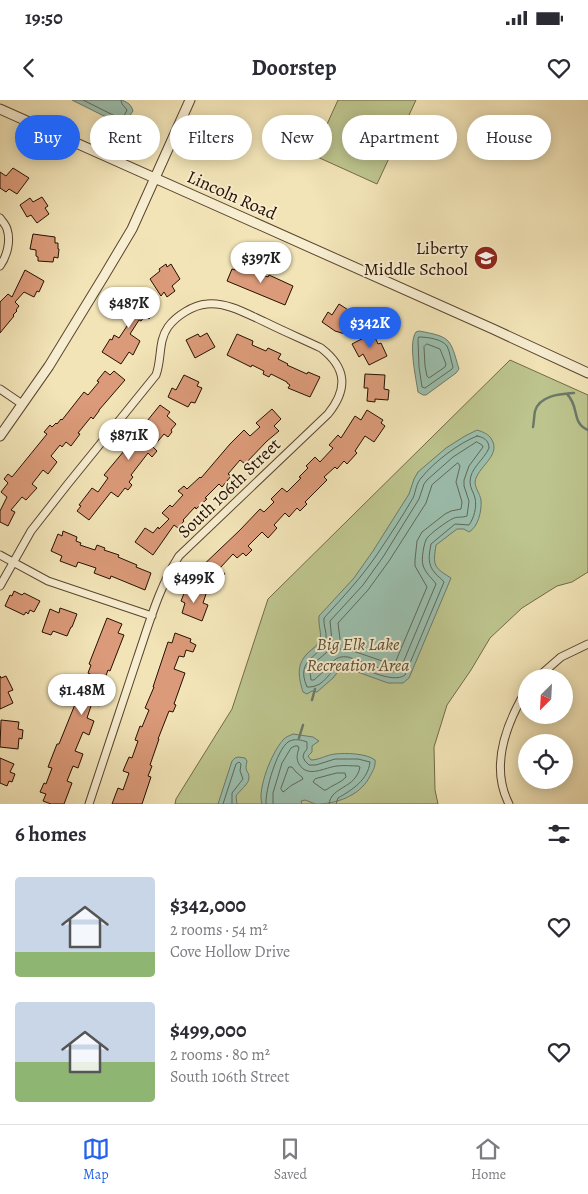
<!DOCTYPE html>
<meta charset="utf-8">
<style>
:root{--surface:#fff;--page:#f2f2f3;--text:#2b2b33;--muted:#7c7c81;--line:#e1e1e2;--accent:#2563eb}
body{margin:0;font-family:Alegreya,serif;background:var(--page);color:var(--text);height:100vh;display:flex;flex-direction:column;font-size:19px;white-space:nowrap}
*{box-sizing:border-box;margin:0}
p{font-size:16px;color:var(--muted)}
.icon{flex:none;width:28px;height:28px;fill:none;stroke:currentColor;stroke-width:2;stroke-linecap:round;stroke-linejoin:round}
.map{position:relative;height:704px;overflow:hidden}
.panel{display:flex;flex-direction:column;background:var(--surface);flex:1}
.panel>*{flex:none}
.banner{position:absolute;left:15px;top:15px;width:559px;height:45px;display:flex;gap:10px}
.needle{width:32px;rotate:204deg}
.controls{position:absolute;left:518px;top:569px;display:grid;gap:10px}
.controls a{display:grid;place-items:center;width:55px;height:55px;border-radius:50%;background:var(--surface);box-shadow:0 2px 12px #0003;font-size:25px}
.price{position:absolute;translate:-50% -42px;padding:0 11px;border-radius:18px;background:#fff;color:#222;font-size:16px;line-height:32px;filter:drop-shadow(0 1px 2px #0008)}
.price::after{content:'';position:absolute;left:50%;top:30px;width:15px;height:11px;margin-left:-8px;background:inherit;clip-path:polygon(0 0,100% 0,50% 100%)}
.price.selected{background:var(--accent);color:#fff}
ul{padding:0;list-style:none}
li{display:flex;align-items:center;gap:15px;height:125px;padding:0 15px}
li span{display:grid;place-items:center;flex:none;width:140px;height:100px;border-radius:5px;color:#555}
li>.icon{margin-inline-start:auto}
span .icon{width:60px;height:60px;fill:#fffc;stroke-width:1}
li b{font-size:21px}
h2{display:flex;justify-content:space-between;align-items:center;height:60px;padding:0 15px;font-size:21px}
.pill{padding:0 18px;border-radius:22px;background:var(--surface);box-shadow:0 2px 12px #0003;font-size:18px;line-height:45px}
.pill.selected{background:var(--accent);color:#fff}
.status{display:flex;justify-content:space-between;align-items:center;height:35px;padding:0 25px;background:var(--surface);direction:ltr}
.status svg{height:14px;fill:currentColor}
header{display:flex;justify-content:space-between;align-items:center;height:65px;padding:0 15px;background:var(--surface);font-size:22px;font-weight:700}
.tab-bar{display:flex;justify-content:space-around;align-items:center;height:70px;border-top:1px solid var(--line);background:var(--surface);font-size:14px;color:var(--muted)}
.tab-bar a{display:grid;justify-items:center;gap:2px}
.tab-bar .selected{color:var(--accent)}
.map>svg:first-child{display:block}
</style>
<div class="status"><b>19:50</b><svg viewBox="0 0 49 12"><path d="M0 12V9h3v3zM5 12V6h3v6zM10 12V3h3v9zM15 12V0h3v12zM26 1h20v11H26zM47 4h2v5h-2z"/></svg></div>
<header><svg class="icon" aria-label="back" viewBox="0 0 24 24"><path d="M15 5l-7 7 7 7"/></svg>Doorstep<svg class="icon" aria-label="heart" viewBox="0 0 24 24"><path d="M12 20l-8-8c-3-5 5-10 8-4 3-6 11-1 8 4z"/></svg></header>
<div class="map">
<svg width="588" height="704" viewBox="0 0 588 704">
<rect width="100%" height="100%" fill="#f2e4b7"/>
<filter id="stains"><feTurbulence type="fractalNoise" baseFrequency=".004" numOctaves="4"/><feColorMatrix values="0 0 0 0 .2 0 0 0 0 .09 0 0 0 0 .02 0 0 0 .5 -.17"/></filter>
<radialGradient id="worn" r=".72"><stop offset=".6" stop-color="#630" stop-opacity="0"/><stop offset="1" stop-color="#630" stop-opacity=".3"/></radialGradient>
<path fill="#bdc48d" stroke="#726a47" d="M338,0H416L377,84L313,55Z
M510,260L588,295V472L572,482L557,486L522,508L490,538L471,570L447,605L434,647L435,690L438,704H175L176,699L232,609L268,499Z"/>
<path fill="#9bbfae" stroke="#6c7969" d="M72,0H122C128,3 131,4 133,11C129,16 127,24 120,24Z
M419,231C452,237 450,239 459,269L456,273L426,295H423L418,292C416,278 408,243 416,232Z
M477,330C483,332 489,334 492,340C501,356 477,367 475,382C475,388 480,394 481,400C482,411 478,427 469,432L464,429H457L436,445C433,465 433,467 451,478L409,578L403,583H388L344,567L340,569L333,578L317,592L312,591L307,594L303,592C299,579 296,566 306,555C311,549 317,547 320,540C322,535 318,524 319,516L354,478L373,451L409,394L414,379L418,372L446,348L465,336Z
M293,634L313,637L319,641L312,646V652L308,656L311,660C319,660 326,655 335,654C345,653 366,653 375,660C376,667 372,672 369,678C359,696 336,704 316,704C312,703 308,701 305,700L301,701L302,704H262C257,689 272,652 283,640C285,637 289,636 293,634Z
M238,657L245,658L247,661C244,673 249,670 249,678C249,684 239,691 236,696L237,704H218L232,661L235,658Z"/>
<g fill="none" stroke-linecap="round" stroke-linejoin="round">
<path stroke="#606858" stroke-width="1" d="M83,0L121,19L123,18L127,10L122,4L121,0
M419,237C427,237 442,239 447,246C450,252 451,261 453,267L452,269L425,288L422,287L419,267L418,240Z
M427,244L440,249L446,264L445,267L429,278L427,276L425,266L424,247Z
M477,336C483,337 489,340 489,348C484,360 470,368 470,382C470,388 474,393 475,398C477,407 474,418 469,425L455,424L431,444C429,455 427,464 435,473C437,476 441,478 444,482L405,575C392,585 359,565 344,563C332,566 327,583 315,586C312,587 310,587 307,587C294,557 323,558 326,538C327,532 323,525 324,518C343,497 362,477 378,453C390,435 402,417 413,398C416,391 416,383 422,377C434,362 459,343 477,336Z
M477,342L482,345L483,347L469,366L464,380V386L469,401L467,416C462,418 457,416 452,419C446,422 431,433 427,438C424,442 421,460 423,465C425,473 432,478 436,484L400,570C388,574 361,561 348,557C335,555 332,563 324,571C321,574 317,577 314,580H311L310,572L314,563L326,553L332,541L330,521L363,485L383,457L419,399L424,384L427,380L453,357L470,346Z
M458,363L460,366L456,382L462,402L461,409L451,411L445,414L422,432L417,441L415,460V466L427,487L395,563L391,564L350,550L339,549L338,547L340,539L338,523L368,490L389,461L426,403L432,385Z
M289,667H292L296,672L302,677L303,679C300,681 297,682 294,684C289,686 287,690 283,692L281,689Z
M337,673H345L346,677C341,683 332,685 326,690H324L313,682L315,679Z
M223,704L236,664L239,662L241,664L240,671L243,679L232,693V704
M266,704C265,690 277,650 288,642C294,638 302,640 307,642V649L304,653L303,657L305,661L309,665H316L335,659H358L370,662C368,680 352,690 338,698L336,704
M273,704V693L282,663L291,648L295,646H298L299,648C297,654 296,659 299,664C308,679 325,667 337,666C344,665 351,666 358,666L360,667C356,689 331,686 329,704"/>
<path stroke="#6c7969" stroke-width="2.5" d="M567,294C580,307 571,323 588,330
M533,327C534,322 534,316 535,311C540,295 561,294 574,293
M312,600L315,589
M299,638L303,625"/>
</g>
<path fill="#db9a79" stroke="#261001" d="M13,68L29,78L17,94L9,89L6,92L0,88V72L6,76Z
M42,97L48,106L45,108L49,114L37,123L31,115L27,117L20,105L30,98L33,102Z
M33,134L55,137V143H58V149H59L58,158L54,157L53,162L38,161V157L36,156V150L30,149Z
M239,162L251,167L250,170L268,177L269,175L293,186L285,205L227,181L232,169L236,170Z
M166,164L167,167L171,164L180,179L172,186L175,191L167,197L164,192L161,196L150,179L160,171L159,169Z
M25,170L44,181L39,192L37,191L34,197L24,192L15,202L19,206L16,210L17,211L13,215L14,216L0,233V202L8,194L12,197Z
M137,194L156,205L154,208L155,210L149,219L145,216L141,221L139,220L130,234L140,241L133,255L129,252L121,264L102,252L110,239L112,240L114,235L119,238L131,220L123,216L126,211L122,209L126,202L128,203L131,198L134,200Z
M339,204L353,213L355,222L345,234L335,231L322,222L328,212L332,215Z
M207,233L215,247L195,258L186,240L198,234L200,237Z
M373,233L378,244L381,243L387,256L369,265L363,254L359,257L352,244Z
M237,234L253,241L252,245L266,251L268,248L281,254L278,259L288,264L287,265L307,274L308,272L320,277L310,297L288,288L290,285L287,283V282L271,274L269,277L263,274L264,271L252,265L251,267L227,255Z
M105,271L110,275L114,271L125,280L99,310V311L93,319L91,317L78,333L80,334L71,346L66,342L62,347L60,345L51,356L57,362L48,374L43,370L32,384L37,388L26,400L22,397L11,410L15,412L8,426L0,422V411L7,397L1,392L8,383L4,379L8,374L12,377L47,334L44,332L50,325L52,327L56,323L57,324L61,319L62,320L84,292L88,295L99,282L97,281Z
M365,274L385,275L384,289L389,290L388,300L375,299V302L367,301L368,288H364Z
M184,275L199,282L197,286L202,288L195,303L191,302L188,307L168,297L172,288L176,290Z
M160,305L170,312L167,316L176,324L171,330L172,332L168,337L164,334L153,347L157,351L152,357L148,353L131,375L133,377L129,382L132,385L128,390L125,388L118,397L111,392L89,420L77,411L81,406L79,405L92,388L98,392L108,378L104,375L144,327L143,326Z
M272,309L281,319L274,326L279,331L267,341L245,364L240,360L228,374L231,376L222,387L219,384L205,398L207,399L196,409L195,407L183,420L184,421L178,428L174,425L153,455L135,442L145,428L153,433L158,427L159,429L169,419L162,413L170,405L172,407L183,395L178,391L184,386L187,389L200,377L201,378L230,344L244,330L250,336L260,327L256,323Z
M367,310L383,320L381,323L385,326L374,342L365,336L355,351L357,353L347,364L344,361L337,369L335,367L324,377L327,380L305,402L307,404L300,411L297,408L289,417L285,413L274,425L277,428L268,438L262,432L248,446L252,450L246,456L243,453L237,458L233,454L220,468L225,474L213,486L197,471L240,430L260,409L264,412L274,402L271,399L282,388L287,392L301,378L299,377L308,368L306,366L315,357L320,362L333,348L329,345L338,335L341,338L355,316L361,320Z
M63,431L77,437L76,441L81,443L80,445L95,450L97,445L105,448L104,450L119,455L118,457L137,465L136,467L151,473L145,490L111,476L110,479L94,473L96,468L78,462L76,467L60,461L62,456L51,451L58,434L62,436Z
M187,486L206,494L203,503L208,505L202,521L182,513L185,503L181,501Z
M14,491L22,495L24,493L40,501L34,512L30,510L28,514L26,512L24,515L5,506L10,495L12,496Z
M60,508L77,514L72,527H71L67,536L53,531L51,535L42,532L50,509L59,513Z
M107,518L122,524L118,533L124,535L110,571L108,570L101,589L105,591L99,606L92,603L87,618L94,621L89,635L83,632L75,651L83,654L78,668L73,666L67,681L72,683L64,704H51L43,701L46,694L40,692L44,683L46,684L52,668L48,667L57,644H59L82,587L88,590L94,576L88,573L91,565L89,564Z
M175,533L191,539L190,542L196,545L193,552L186,550L184,557L179,556L174,569L185,573L174,604L176,605L173,612L169,611L158,639H159L150,665L152,666L148,676L151,677L142,704H112L118,688L123,690L129,673L123,671L129,657L132,658L138,641L135,640L140,626L142,627L149,610L145,608L154,587H153L168,542L172,543Z
M0,576L1,578L6,576L13,590L8,592L13,603L0,609Z
M1,620L19,622L18,629L23,630L22,639L19,638L18,649L0,647Z
M0,658L14,664L10,672L15,674L12,682L9,681L7,686L0,683Z"/>
<g fill="none" stroke-linecap="round" stroke-linejoin="round">
<g stroke="#59452e" stroke-width="9">
<path id="minor" d="M0,118C2,121 6,125 7,129C11,141 7,156 0,166
M0,289L22,304
M0,455L48,481L152,516
M0,486L31,431L67,385L156,275C162,259 158,241 168,227C176,216 193,205 207,204C227,202 247,214 265,222C283,231 302,239 321,248C347,268 348,289 328,314L179,456C159,487 149,524 137,559C121,607 105,656 89,704
M537,578L561,557L588,544
M509,704C493,673 502,637 517,607C520,602 522,596 526,591"/>
</g>
<g stroke="#59452e" stroke-width="11">
<path id="tertiary" d="M0,9L493,229L588,273
M0,336L49,266L104,176L132,129L190,0"/>
</g>
<use href="#minor" stroke="#f7edd0" stroke-width="7"/>
<use href="#tertiary" stroke="#f7edd0" stroke-width="9"/>
</g>
<defs>
<g id="school-disc" transform="scale(1.25)"><circle r="9.5" fill="#8f2418" stroke="#f7edd0"/><path d="M0-5L7-2L0 1L-7-2ZM-4 1L0 2.5L4 1V4Q0 6-4 4Z" fill="#fff"/></g>
</defs>
<g fill-rule="evenodd">
<use href="#school-disc" x="486" y="158"/>
</g>
<g text-anchor="middle" stroke-width="4" stroke-linejoin="round" paint-order="stroke">
<g font-size="18" fill="#261001" stroke="#f7edd0">
<text transform="translate(232 95) rotate(24)" y="6">Lincoln Road</text>
<text transform="translate(229 388) rotate(-44)" y="6">South 106th Street</text>
</g>
<g font-size="18" fill="#261001" stroke="#f7edd0" text-anchor="end">
<text x="468" y="154">Liberty<tspan x="468" dy="21">Middle School</tspan></text>
</g>
<g font-size="18" font-style="italic" fill="#5b4f32" stroke="#f7edd0">
<text x="358" y="550">Big Elk Lake<tspan x="358" dy="21">Recreation Area</tspan></text>
</g>
</g>
<rect width="100%" height="100%" filter="url(#stains)"/>
<rect width="100%" height="100%" fill="url(#worn)"/>
</svg>
<div class="controls">
<a><svg class="needle" viewBox="-14 -14 28 28"><path d="M0-13l5 13h-10z" fill="#e53935"/><path d="M0 13l5-13h-10z" fill="#7c7c81"/></svg></a>
<a><svg class="icon" aria-label="locate" viewBox="0 0 24 24"><circle cx="12" cy="12" r="6"/><path d="M12 2v4M12 18v4M2 12h4M18 12h4"/></svg></a>
</div>
<b class="price" style="left:261px;top:184px">$397K</b>
<b class="price" style="left:129px;top:229px">$487K</b>
<b class="price selected" style="left:370px;top:249px">$342K</b>
<b class="price" style="left:129px;top:361px">$871K</b>
<b class="price" style="left:194px;top:504px">$499K</b>
<b class="price" style="left:82px;top:616px">$1.48M</b>
<div class="banner">
<a class="pill selected">Buy</a>
<a class="pill">Rent</a>
<a class="pill">Filters</a>
<a class="pill">New</a>
<a class="pill">Apartment</a>
<a class="pill">House</a>
</div>
</div>
<section class="panel">
<h2>6 homes<svg class="icon" aria-label="filters" viewBox="0 0 24 24"><path d="M4 7h16M4 17h16"/><circle cx="9" cy="7" r="2"/><circle cx="15" cy="17" r="2"/></svg></h2>
<ul>
<li><span style="background:linear-gradient(#c9d6e8 75%,#8fb573 0)"><svg class="icon" aria-label="home" viewBox="0 0 24 24"><path d="M3 11l9-7 9 7M6 9v11h12V9"/></svg></span><div><b>$342,000</b><p>2 rooms · 54 m²</p><p>Cove Hollow Drive</p></div><svg class="icon" aria-label="heart" viewBox="0 0 24 24"><path d="M12 20l-8-8c-3-5 5-10 8-4 3-6 11-1 8 4z"/></svg></li>
<li><span style="background:linear-gradient(#c9d6e8 60%,#8fb573 0)"><svg class="icon" aria-label="home" viewBox="0 0 24 24"><path d="M3 11l9-7 9 7M6 9v11h12V9"/></svg></span><div><b>$499,000</b><p>2 rooms · 80 m²</p><p>South 106th Street</p></div><svg class="icon" aria-label="heart" viewBox="0 0 24 24"><path d="M12 20l-8-8c-3-5 5-10 8-4 3-6 11-1 8 4z"/></svg></li>
</ul>
</section>
<nav class="tab-bar">
<a class="selected"><svg class="icon" aria-label="map" viewBox="0 0 24 24"><path d="M3 6l6-2 6 2 6-2v14l-6 2-6-2-6 2zM9 4v14M15 6v14"/></svg>Map</a>
<a><svg class="icon" aria-label="saved" viewBox="0 0 24 24"><path d="M7 4h10v16l-5-4-5 4z"/></svg>Saved</a>
<a><svg class="icon" aria-label="home" viewBox="0 0 24 24"><path d="M3 11l9-7 9 7M6 9v11h12V9"/></svg>Home</a>
</nav>
